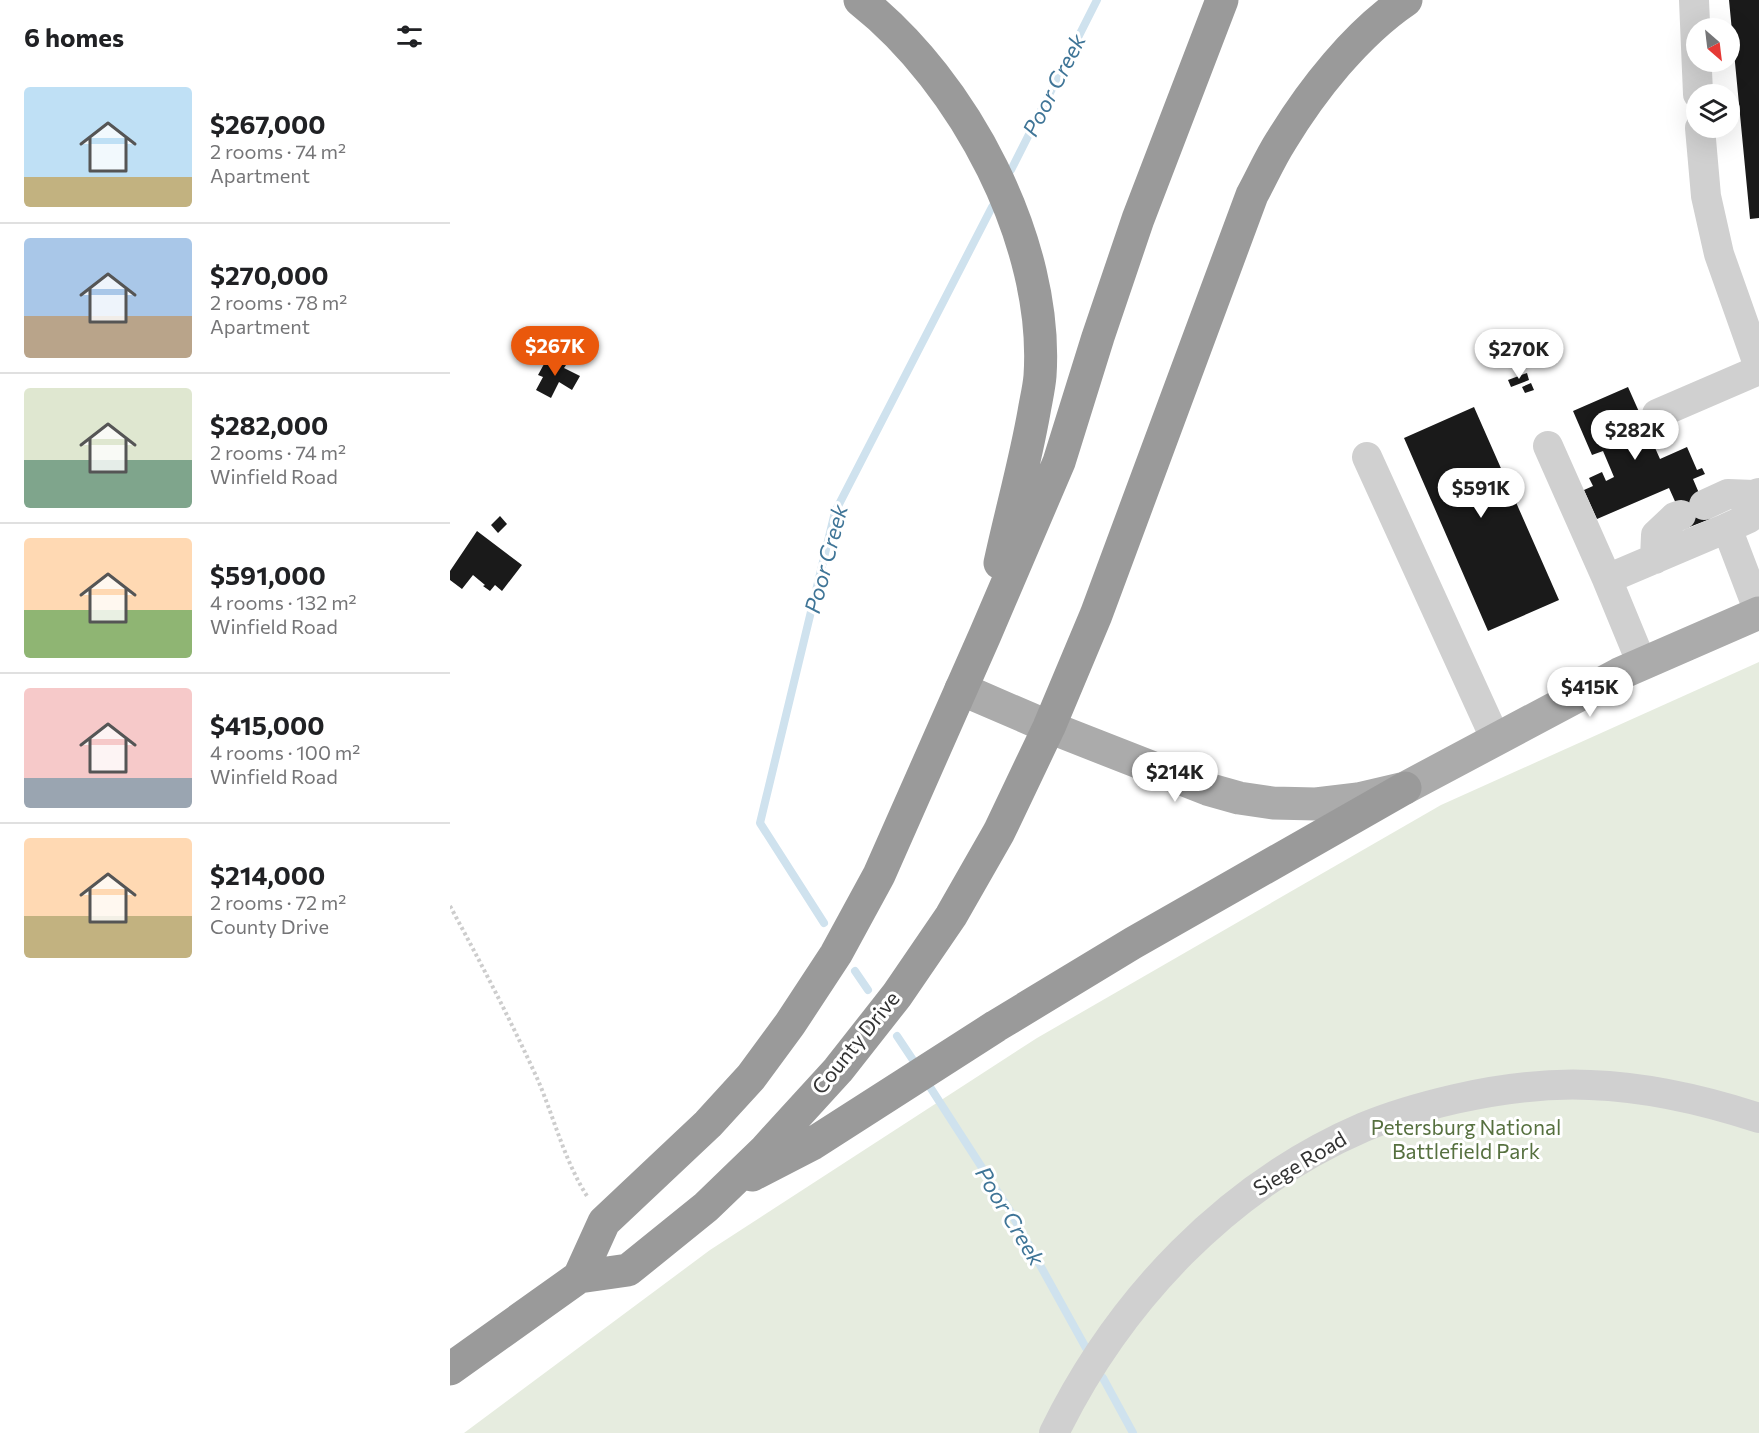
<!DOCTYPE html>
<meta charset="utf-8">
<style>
:root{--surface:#fff;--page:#f6f6f6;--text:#202124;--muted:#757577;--line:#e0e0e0;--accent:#ea580c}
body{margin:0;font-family:Commissioner,sans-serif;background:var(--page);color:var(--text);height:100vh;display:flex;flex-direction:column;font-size:22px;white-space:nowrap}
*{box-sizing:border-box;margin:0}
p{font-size:20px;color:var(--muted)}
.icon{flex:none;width:33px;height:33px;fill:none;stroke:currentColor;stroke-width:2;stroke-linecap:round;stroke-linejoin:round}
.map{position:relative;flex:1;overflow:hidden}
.details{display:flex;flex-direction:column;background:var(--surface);width:450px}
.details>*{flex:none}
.needle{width:39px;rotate:152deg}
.fabs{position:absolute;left:1236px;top:18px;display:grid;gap:12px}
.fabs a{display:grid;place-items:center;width:54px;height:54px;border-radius:50%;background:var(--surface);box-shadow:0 6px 24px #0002;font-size:30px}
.price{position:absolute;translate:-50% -51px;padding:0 14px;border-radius:21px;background:#fff;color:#222;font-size:20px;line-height:39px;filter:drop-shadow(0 2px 3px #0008)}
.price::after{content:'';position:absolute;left:50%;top:36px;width:18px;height:14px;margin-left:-9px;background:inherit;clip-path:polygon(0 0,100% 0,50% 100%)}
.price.on{background:var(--accent);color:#fff}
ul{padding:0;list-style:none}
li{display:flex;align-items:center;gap:18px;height:150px;padding:0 24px}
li+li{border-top:2px solid var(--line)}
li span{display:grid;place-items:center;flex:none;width:168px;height:120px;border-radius:6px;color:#555}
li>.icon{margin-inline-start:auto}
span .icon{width:72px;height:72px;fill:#fffc;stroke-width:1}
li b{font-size:26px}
h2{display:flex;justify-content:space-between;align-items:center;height:72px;padding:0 24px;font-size:26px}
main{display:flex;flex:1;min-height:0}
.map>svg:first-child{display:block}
</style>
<main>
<section class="details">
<h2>6 homes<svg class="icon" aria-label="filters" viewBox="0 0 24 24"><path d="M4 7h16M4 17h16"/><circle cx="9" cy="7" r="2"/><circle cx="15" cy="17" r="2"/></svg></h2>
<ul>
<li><span style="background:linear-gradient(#bfe0f5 75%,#c2b280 0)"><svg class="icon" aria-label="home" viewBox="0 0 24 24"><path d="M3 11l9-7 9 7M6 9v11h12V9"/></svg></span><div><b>$267,000</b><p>2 rooms · 74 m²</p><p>Apartment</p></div></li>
<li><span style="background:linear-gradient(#a9c7e8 65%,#b9a48a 0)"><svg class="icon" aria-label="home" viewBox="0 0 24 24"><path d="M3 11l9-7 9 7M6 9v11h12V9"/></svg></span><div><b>$270,000</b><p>2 rooms · 78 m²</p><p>Apartment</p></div></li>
<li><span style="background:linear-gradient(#dfe7d0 60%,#7fa58c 0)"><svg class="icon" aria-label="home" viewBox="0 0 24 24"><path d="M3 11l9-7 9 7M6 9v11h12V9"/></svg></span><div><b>$282,000</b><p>2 rooms · 74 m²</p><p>Winfield Road</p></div></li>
<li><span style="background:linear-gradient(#ffd9b3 60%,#8fb573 0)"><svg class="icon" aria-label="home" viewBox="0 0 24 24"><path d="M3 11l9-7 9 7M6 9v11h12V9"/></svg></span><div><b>$591,000</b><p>4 rooms · 132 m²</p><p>Winfield Road</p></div></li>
<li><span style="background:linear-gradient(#f6c9c9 75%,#9aa5b1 0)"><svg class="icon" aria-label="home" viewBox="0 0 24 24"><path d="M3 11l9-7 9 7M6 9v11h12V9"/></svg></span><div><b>$415,000</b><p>4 rooms · 100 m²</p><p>Winfield Road</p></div></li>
<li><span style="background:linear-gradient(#ffd9b3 65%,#c2b280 0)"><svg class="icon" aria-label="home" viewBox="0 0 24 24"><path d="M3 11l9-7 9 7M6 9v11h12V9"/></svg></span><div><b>$214,000</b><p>2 rooms · 72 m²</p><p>County Drive</p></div></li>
</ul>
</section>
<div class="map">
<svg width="1309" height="1433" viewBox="0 0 1309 1433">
<rect width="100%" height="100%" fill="#fff"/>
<path fill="#e6ecdf" d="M1309,662V1433H14L260,1250L587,1038L991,805Z"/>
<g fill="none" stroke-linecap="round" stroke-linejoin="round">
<path stroke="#cfe2ee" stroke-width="8" d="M561,170L647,0
M374,923L310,823L385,512L542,207
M405,971L418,990
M447,1036L463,1060
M480,1087L560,1211L636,1348
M653,1378L683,1433"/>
</g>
<path fill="#1a1a1a" d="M1279,0H1309V218L1300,219Z
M99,355L116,365L114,368L130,376L122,390L109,382L101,398L86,390L93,377L88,375Z
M1077,373L1079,380L1061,387L1058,380Z
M1081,383L1084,390L1075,393L1072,387Z
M1178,387L1210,459L1237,447L1247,470L1252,468L1255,474L1243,479L1260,519L1237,528L1219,488L1147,519L1134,490L1143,486L1139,478L1152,472L1156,481L1164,477L1153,451L1142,455L1123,411Z
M1024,407L1109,600L1038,631L954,438Z
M50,516L57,524L48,533L41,525Z
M27,531L72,565L52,591L45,585L40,591L33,586L35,585L23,575L12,589L0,580V571Z"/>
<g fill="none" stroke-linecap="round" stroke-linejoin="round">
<path stroke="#cdcdcd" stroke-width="4" stroke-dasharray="3 3" stroke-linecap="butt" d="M0,906C31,963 60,1019 87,1078C104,1117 114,1160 137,1196"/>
<path stroke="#d0d0d0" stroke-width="30" d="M1244,0L1248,94
M1250,128L1256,196L1269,254L1309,367
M1207,414L1309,370
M1098,446L1157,579
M917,457L1046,740
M1309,493L1304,495L1299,518L1277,528L1309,612
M1254,505L1278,494L1304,495
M1205,559L1206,535L1225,517L1231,515
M1192,664L1157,579L1277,528
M604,1433C669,1300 777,1186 914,1127C943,1115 975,1106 1005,1099C1049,1089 1095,1083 1140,1085C1198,1087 1254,1100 1309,1118"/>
<path stroke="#ababab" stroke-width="33" d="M511,689L599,727L757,789L789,798L823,803L866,804L908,799L955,788L1169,674L1309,613"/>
<path stroke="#9a9a9a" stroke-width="33" d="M410,0C514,82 599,242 590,376C589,388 586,400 584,412C575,463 561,512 550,563
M302,1175L362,1144L546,1026L683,943L955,788
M129,1277L154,1222L258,1124L301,1077L340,1024L386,954L429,875L535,635L609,462L648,337L688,219L772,0
M0,1369L129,1277L178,1270L256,1207L315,1150L388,1070L447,995L501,916L549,832L599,727L646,615L802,195C812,177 820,158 831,141C862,90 906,34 956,0"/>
</g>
<g text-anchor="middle" stroke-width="6" stroke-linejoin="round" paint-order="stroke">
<g font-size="21" fill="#333" stroke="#fff">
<text transform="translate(406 1043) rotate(-51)" y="7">County Drive</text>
<text transform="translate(850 1164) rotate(-31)" y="7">Siege Road</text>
</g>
<g font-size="21" fill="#56703f" stroke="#fff">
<text x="1016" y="1135">Petersburg National<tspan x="1016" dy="24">Battlefield Park</tspan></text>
</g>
<g font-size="22" font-style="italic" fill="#3f7597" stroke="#fff">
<text transform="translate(604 85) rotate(-63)" y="8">Poor Creek</text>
<text transform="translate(376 559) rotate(-75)" y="8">Poor Creek</text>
<text transform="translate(560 1216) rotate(59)" y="8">Poor Creek</text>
</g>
</g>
</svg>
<div class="fabs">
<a><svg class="needle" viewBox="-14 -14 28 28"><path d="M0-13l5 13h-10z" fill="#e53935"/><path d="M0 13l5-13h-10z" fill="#757577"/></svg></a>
<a><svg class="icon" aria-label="layers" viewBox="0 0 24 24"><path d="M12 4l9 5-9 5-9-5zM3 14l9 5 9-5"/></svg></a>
</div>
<b class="price on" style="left:105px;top:377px">$267K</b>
<b class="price" style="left:1069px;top:380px">$270K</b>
<b class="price" style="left:1185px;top:461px">$282K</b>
<b class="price" style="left:1031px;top:519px">$591K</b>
<b class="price" style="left:1140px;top:718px">$415K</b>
<b class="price" style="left:725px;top:803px">$214K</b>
</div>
</main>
